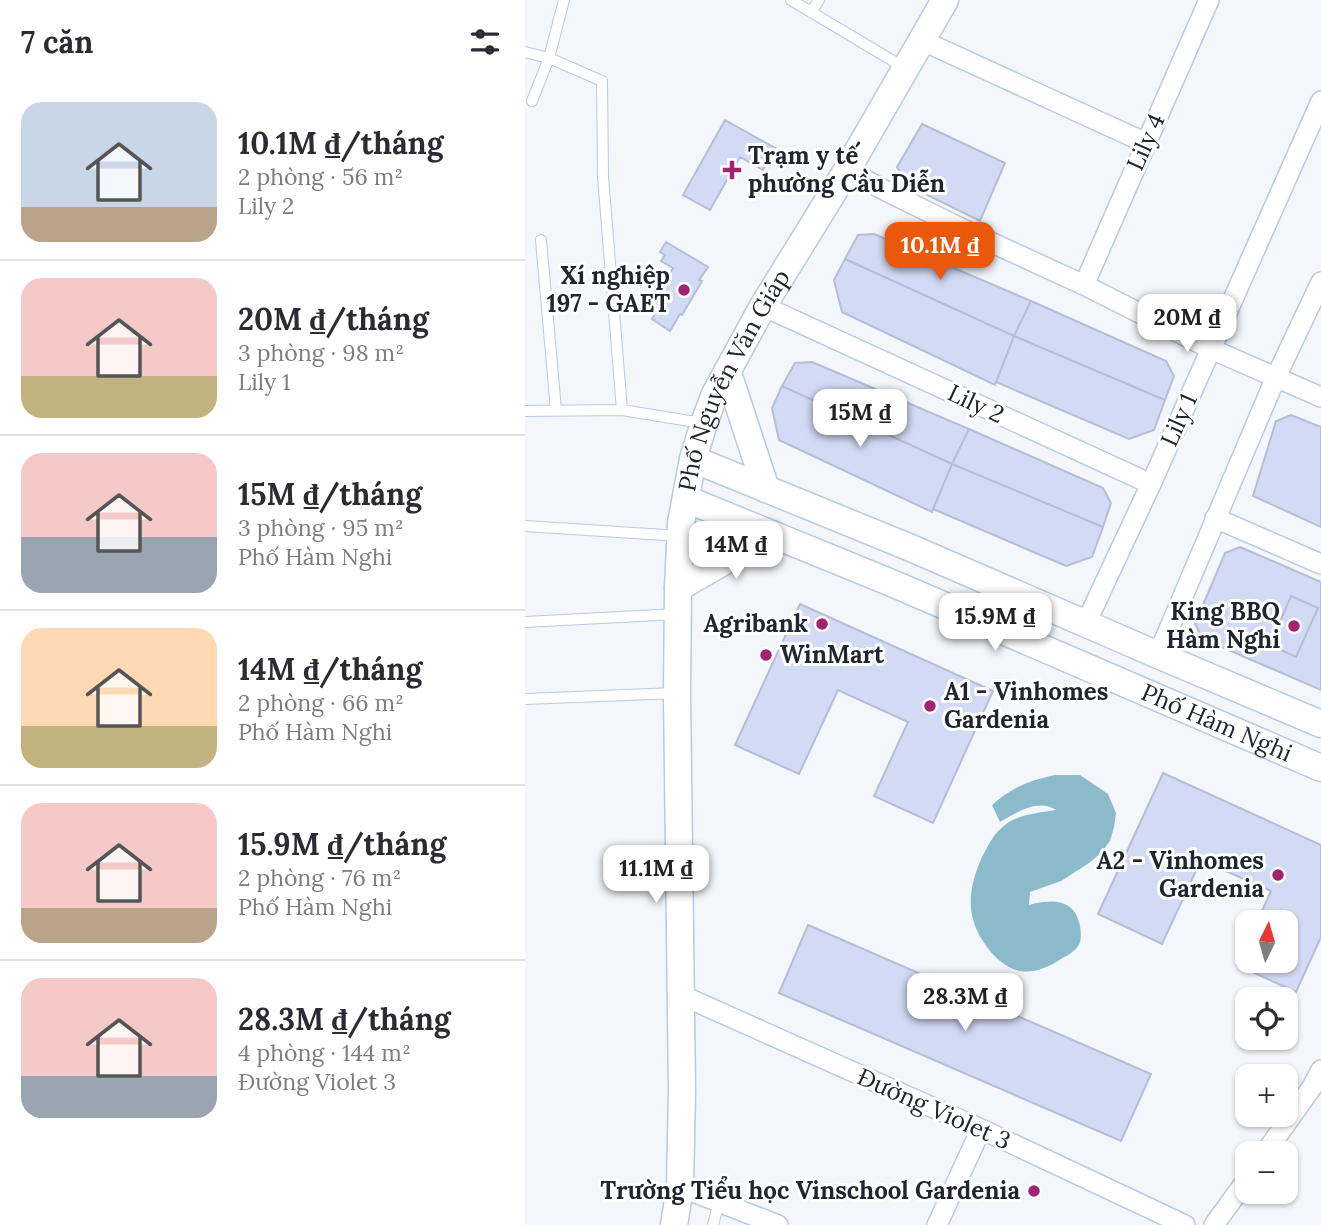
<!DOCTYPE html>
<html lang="vi">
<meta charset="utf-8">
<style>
:root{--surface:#fff;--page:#f7f7f7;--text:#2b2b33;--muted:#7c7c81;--line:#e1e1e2;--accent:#ea580c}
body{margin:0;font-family:Lora,serif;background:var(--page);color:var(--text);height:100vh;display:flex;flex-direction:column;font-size:26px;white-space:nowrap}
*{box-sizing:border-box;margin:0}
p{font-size:23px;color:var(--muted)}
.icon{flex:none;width:38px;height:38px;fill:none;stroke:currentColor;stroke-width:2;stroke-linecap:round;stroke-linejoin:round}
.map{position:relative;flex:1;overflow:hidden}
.drawer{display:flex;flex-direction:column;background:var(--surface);width:525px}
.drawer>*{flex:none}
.needle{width:46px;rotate:5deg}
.controls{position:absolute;left:710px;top:910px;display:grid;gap:14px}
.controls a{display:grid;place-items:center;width:63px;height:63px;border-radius:14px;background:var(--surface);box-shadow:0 2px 5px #0004;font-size:35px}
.price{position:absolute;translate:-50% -60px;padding:0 16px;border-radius:14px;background:#fff;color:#222;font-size:23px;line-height:46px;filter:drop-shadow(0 2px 4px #0008)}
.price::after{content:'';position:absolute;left:50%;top:42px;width:21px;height:16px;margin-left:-10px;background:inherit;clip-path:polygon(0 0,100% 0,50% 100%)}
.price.on{background:var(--accent);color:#fff}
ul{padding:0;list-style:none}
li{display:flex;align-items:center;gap:21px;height:175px;padding:0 21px}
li+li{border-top:2px solid var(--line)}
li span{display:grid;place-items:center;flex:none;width:196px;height:140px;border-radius:21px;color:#555}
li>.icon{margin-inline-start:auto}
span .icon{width:84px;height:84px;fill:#fffc;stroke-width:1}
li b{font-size:30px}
h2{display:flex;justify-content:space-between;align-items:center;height:84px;padding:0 21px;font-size:30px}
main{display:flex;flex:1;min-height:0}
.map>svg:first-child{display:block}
</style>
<main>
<section class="drawer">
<h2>7 căn<svg class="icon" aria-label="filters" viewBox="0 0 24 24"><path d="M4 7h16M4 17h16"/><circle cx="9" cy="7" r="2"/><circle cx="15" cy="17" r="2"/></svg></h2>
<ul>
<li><span style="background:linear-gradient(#c9d6e8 75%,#b9a48a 0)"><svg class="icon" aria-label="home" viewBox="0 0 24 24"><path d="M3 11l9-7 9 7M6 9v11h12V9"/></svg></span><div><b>10.1M ₫/tháng</b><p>2 phòng · 56 m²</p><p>Lily 2</p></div></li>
<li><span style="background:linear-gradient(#f6c9c9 70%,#c2b280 0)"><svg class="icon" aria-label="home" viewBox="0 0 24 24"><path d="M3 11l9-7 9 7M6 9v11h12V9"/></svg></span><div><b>20M ₫/tháng</b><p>3 phòng · 98 m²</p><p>Lily 1</p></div></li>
<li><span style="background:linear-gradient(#f6c9c9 60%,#9aa5b1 0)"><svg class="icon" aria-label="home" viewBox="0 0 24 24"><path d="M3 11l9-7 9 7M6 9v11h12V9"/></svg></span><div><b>15M ₫/tháng</b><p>3 phòng · 95 m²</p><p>Phố Hàm Nghi</p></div></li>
<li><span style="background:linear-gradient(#ffd9b3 70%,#c2b280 0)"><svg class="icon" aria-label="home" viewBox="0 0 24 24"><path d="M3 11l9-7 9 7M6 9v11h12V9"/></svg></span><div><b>14M ₫/tháng</b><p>2 phòng · 66 m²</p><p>Phố Hàm Nghi</p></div></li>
<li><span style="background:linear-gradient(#f6c9c9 75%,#b9a48a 0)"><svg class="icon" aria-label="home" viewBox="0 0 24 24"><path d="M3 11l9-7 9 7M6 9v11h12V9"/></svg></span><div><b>15.9M ₫/tháng</b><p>2 phòng · 76 m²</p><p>Phố Hàm Nghi</p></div></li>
<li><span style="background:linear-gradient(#f6c9c9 70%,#9aa5b1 0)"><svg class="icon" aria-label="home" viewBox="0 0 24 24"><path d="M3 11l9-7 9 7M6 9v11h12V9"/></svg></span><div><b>28.3M ₫/tháng</b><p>4 phòng · 144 m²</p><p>Đường Violet 3</p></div></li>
</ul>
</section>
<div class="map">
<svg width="796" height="1225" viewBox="0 0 796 1225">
<rect width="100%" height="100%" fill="#f3f6fb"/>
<path fill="#8bbbcb" d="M530,775H555L583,794L591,813L589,827L585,841L576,853L564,863L536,881L505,892L504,905C526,899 550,898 555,926C556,932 557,941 553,946C549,952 541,956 536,959C506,979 483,975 462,947C439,917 443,887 458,855C464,844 469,833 480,825C493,814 515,813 531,810C513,798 491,813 475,822L467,805C488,787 503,781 530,775Z"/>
<path fill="#d3daf4" stroke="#b6bdd6" stroke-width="2" d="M200,120L250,148L238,170L215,157L185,210L158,195Z
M397,124L480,163L455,221L384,186L372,167Z
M349,234L506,301L489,336L320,259L333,235Z
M141,242L183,267L174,280L177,281L157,315L155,314L145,331L127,319L133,309L126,305L148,268L136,261L140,255L135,252Z
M320,259L489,336L470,385L317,312L309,280Z
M506,301L641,361L649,376L640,400L489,336Z
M489,336L640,400L629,430L604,439L471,382Z
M287,362L444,429L427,464L257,386L270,363Z
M257,386L427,464L407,512L254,440L247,408Z
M766,415L796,427V527L728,496L751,421Z
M444,429L578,488L586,503L578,527L427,464Z
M427,464L578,527L567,557L541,566L408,509Z
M715,547L796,582V690L678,639L670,624L700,553Z
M766,596L793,608L771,657L745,645Z
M275,604L468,691L408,823L349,796L383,722L313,690L274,774L210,745Z
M638,773L796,845V937L771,992L712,965L723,942V961H761V922H732L746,891L676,860L637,944L573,914Z
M283,925L626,1074L596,1141L254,993Z"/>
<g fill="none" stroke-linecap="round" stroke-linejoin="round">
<g stroke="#b9cae1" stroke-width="12">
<path id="lane" d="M39,0L24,58L77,81L78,177L97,410
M266,0L380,68
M286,12L294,0
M0,52L24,58L7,101
M16,240L31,410
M0,411L97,410L177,423
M0,526L155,536
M0,622L152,614
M0,699L151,693
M188,1225L194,1202"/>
</g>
<g stroke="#b9cae1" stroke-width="22">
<path id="street" d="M396,40L621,143
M322,170L361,191L450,235L559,285L686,349L796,397
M559,285L684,0
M238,306L626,484
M690,518L796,564
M561,623L626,484L796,101
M633,655L751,377L796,282
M156,995L456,1129L660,1225
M740,1153L787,1087L796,1070
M155,1187L253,1225
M412,1225L456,1129
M689,1225L723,1178"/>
</g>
<g stroke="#b9cae1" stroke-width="29">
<g id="secondary">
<path d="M203,373L241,489"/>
<path d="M168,459L386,548L633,655L796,724"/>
<path id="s1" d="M161,499L369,584L796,768"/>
<path d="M153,588L247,534"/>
<path id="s2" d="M149,1225L155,1187L157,1091L152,693L153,588L156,523L168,459L179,423L190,394L238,306L322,170L420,0"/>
</g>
</g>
<use href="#lane" stroke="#fff" stroke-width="10"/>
<use href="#street" stroke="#fff" stroke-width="19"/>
<use href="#secondary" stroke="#fff" stroke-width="26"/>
</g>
<g fill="#a22273" stroke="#fff" stroke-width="2.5">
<path d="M203.5 159.5h7v7h7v7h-7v7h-7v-7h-7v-7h7z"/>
<circle cx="159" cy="290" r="7"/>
<circle cx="297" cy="624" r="7"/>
<circle cx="769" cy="626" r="7"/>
<circle cx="241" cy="655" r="7"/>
<circle cx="405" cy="706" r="7"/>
<circle cx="753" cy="875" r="7"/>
<circle cx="509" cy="1191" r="7"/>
</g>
<g text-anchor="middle" stroke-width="6" stroke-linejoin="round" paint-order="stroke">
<g font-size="24" fill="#20262f" stroke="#fff">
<text transform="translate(621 142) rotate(-66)" y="8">Lily 4</text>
<text dy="8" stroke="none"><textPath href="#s2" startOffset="856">Phố Nguyễn Văn Giáp</textPath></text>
<text transform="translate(451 404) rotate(25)" y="8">Lily 2</text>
<text transform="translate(654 420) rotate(-66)" y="8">Lily 1</text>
<text dy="8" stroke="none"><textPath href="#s1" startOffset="576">Phố Hàm Nghi</textPath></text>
<text transform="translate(409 1109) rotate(24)" y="8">Đường Violet 3</text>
</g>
<g font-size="24" font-weight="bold" fill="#20262f" stroke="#fff" text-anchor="end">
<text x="223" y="164" text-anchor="start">Trạm y tế<tspan x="223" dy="28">phường Cầu Diễn</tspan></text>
<text x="145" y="284">Xí nghiệp<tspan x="145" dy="28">197 - GAET</tspan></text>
<text x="755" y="620">King BBQ<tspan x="755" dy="28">Hàm Nghi</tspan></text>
<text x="283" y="632">Agribank</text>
<text x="255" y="663" text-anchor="start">WinMart</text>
<text x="419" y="700" text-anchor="start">A1 - Vinhomes<tspan x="419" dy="28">Gardenia</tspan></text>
<text x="739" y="869">A2 - Vinhomes<tspan x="739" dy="28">Gardenia</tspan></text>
<text x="495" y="1199">Trường Tiểu học Vinschool Gardenia</text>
</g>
</g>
</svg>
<div class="controls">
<a><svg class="needle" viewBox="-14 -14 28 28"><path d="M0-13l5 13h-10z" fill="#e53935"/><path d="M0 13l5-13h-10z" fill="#7c7c81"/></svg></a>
<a><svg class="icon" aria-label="locate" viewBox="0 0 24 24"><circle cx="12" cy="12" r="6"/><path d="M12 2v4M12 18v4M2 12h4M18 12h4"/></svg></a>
<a>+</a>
<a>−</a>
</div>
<b class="price on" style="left:415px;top:282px">10.1M ₫</b>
<b class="price" style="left:662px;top:354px">20M ₫</b>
<b class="price" style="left:335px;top:449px">15M ₫</b>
<b class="price" style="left:211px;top:581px">14M ₫</b>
<b class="price" style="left:470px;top:653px">15.9M ₫</b>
<b class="price" style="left:131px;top:905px">11.1M ₫</b>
<b class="price" style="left:440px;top:1033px">28.3M ₫</b>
</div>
</main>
